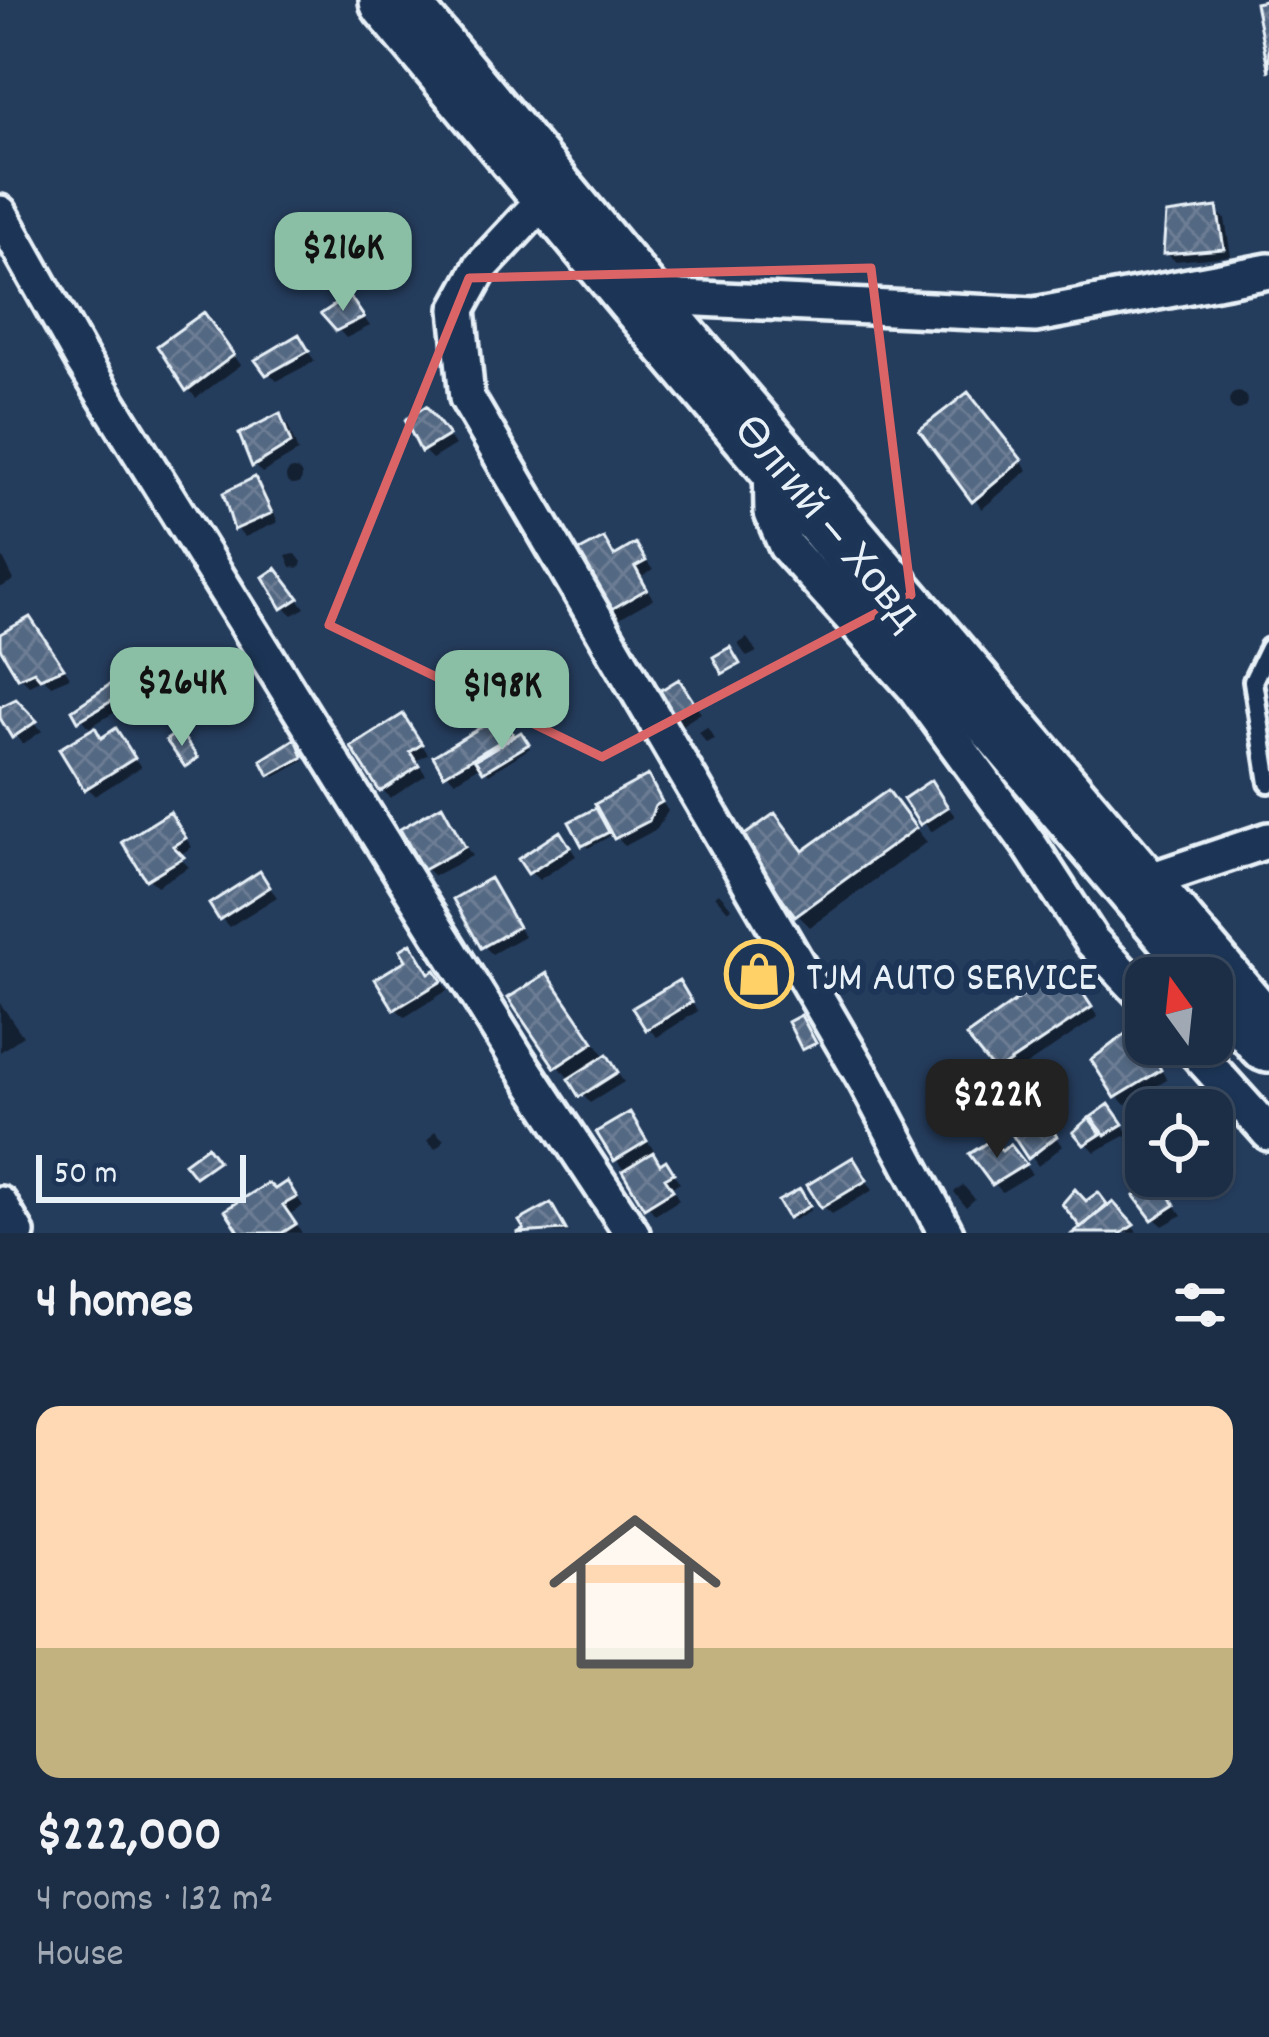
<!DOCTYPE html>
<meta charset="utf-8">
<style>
:root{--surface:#1c2e46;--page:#25364d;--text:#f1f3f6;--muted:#a0a8b3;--line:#3a4a5f;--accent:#8abfa5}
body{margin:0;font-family:Dekko,sans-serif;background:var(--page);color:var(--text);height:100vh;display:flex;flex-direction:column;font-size:45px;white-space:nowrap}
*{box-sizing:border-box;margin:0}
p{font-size:39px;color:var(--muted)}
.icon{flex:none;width:66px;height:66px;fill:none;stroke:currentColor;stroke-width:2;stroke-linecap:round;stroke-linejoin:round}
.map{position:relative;height:1233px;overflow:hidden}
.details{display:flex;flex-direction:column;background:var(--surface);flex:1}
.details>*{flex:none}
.needle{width:78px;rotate:345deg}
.controls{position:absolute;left:1125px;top:957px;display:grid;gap:24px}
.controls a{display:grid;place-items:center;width:108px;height:108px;border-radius:24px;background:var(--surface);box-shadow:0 3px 9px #0004,0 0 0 3px var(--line);font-size:60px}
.scale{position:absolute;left:36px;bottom:30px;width:210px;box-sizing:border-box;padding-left:12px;border:6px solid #e8f1f8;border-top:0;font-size:33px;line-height:42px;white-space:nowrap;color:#e8f1f8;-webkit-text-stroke:9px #1d3557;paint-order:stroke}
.price{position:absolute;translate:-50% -102px;padding:0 27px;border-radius:24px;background:var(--accent);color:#111;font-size:39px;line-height:78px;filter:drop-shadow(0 3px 6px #0008)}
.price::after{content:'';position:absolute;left:50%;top:72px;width:36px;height:27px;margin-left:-18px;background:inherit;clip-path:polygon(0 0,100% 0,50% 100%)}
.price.current{background:#222;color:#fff}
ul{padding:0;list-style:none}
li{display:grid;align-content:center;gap:24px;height:636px;padding:0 36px}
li+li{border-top:3px solid var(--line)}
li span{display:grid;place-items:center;height:372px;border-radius:24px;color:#555}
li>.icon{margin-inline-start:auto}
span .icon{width:216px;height:216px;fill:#fffc;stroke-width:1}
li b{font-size:51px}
h2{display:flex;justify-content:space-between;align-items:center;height:144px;padding:0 36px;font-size:51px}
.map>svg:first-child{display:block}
</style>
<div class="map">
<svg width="1269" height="1233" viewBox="0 0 1269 1233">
<defs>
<pattern id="building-cross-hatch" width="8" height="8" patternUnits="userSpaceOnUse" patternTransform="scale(3)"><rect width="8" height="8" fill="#536782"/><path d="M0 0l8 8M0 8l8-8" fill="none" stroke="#6c7d94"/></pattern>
</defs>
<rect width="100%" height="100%" fill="#253d5d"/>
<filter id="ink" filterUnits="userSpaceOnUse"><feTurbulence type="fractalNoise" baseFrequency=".00833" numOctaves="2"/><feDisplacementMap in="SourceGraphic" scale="24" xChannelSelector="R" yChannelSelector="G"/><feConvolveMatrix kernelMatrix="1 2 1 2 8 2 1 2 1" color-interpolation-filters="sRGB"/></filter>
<g filter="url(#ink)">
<path fill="#0007" d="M1216,210L1225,219L1231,256L1175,261L1166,253Z
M357,308L370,326L346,338L325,315Z
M212,325L241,365L196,398L188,389Z
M298,338L315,361L277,381L268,373Z
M1229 401a9 9 0 1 1 18 0a9 9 0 1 1-18 0Z
M976,404L1028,470L982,509L923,431Z
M280,417L288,425L298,452L262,473L254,465Z
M434,418L455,445L432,459L423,450Z
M286 477a8 8 0 1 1 16 0a8 8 0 1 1-16 0Z
M254,481L263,489L278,522L245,537L237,529Z
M603,541L617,558L636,547L653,570L641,577L653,599L614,621L605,612Z
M0,552L14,580L0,588Z
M296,554L302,562L300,568L291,567L286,555Z
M284,580L305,608L293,615L284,607Z
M30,621L38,629L70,677L51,685L44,678L29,685L20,676L0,638Z
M747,638L757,652L747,657L738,644Z
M679,683L701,713L679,727L671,719Z
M112,687L127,705L90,727L103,740L116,732L141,767L95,796L87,788L93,732L76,711Z
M16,703L42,731L23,744L0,713Z
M501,719L530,748L489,774L482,765L455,781L447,773Z
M411,727L428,754L416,761L426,775L391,798L382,790Z
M707,727L715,739L706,743L699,732Z
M298,745L304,761L275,777L272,774Z
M647,779L668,811L657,829L625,846L614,834L588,848L584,844L596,811L605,821Z
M930,784L955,816L931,832L907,799Z
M888,794L927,842L810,927L797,914L775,817L805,854Z
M442,809L472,856L434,876L425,868Z
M169,815L192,847L178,856L189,867L157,886L148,878Z
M568,844L576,856L539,880L530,872Z
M260,875L277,897L229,927L221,918Z
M490,881L524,936L492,954L484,946Z
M719,893L732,908L728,911L715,896Z
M410,947L431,976L435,974L448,990L405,1017L396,1009Z
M1065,970L1098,1017L1006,1079L997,1070Z
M547,976L624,1082L590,1103L558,1066L513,999Z
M678,984L698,1011L657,1037L648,1028Z
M0,1003L23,1036L0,1052Z
M1137,1029L1167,1080L1125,1105L1117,1096Z
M1109,1108L1129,1134L1095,1152L1078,1133Z
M1035,1113L1063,1146L1038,1166L1006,1120Z
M629,1116L654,1150L649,1153L662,1166L665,1164L680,1182L672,1187L679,1200L655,1215L616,1159Z
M435,1131L444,1140L436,1149L427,1141Z
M1018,1157L1032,1174L1002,1192L994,1183Z
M852,1161L873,1190L832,1214L823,1206Z
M1158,1180L1182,1215L1163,1226L1154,1218Z
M963,1185L975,1199L966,1207L954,1192Z
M275,1193L295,1194L303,1206L290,1214L302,1233H243Z
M803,1196L811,1210L794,1220L790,1216Z
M1098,1196L1110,1209L1113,1206L1138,1233H1078L1085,1228L1086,1204Z
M551,1207L569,1233H523L528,1230Z"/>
<path fill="url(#building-cross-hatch)" stroke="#e8f1f8" stroke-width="3" d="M1269,0V72L1255,3Z
M1217,207L1224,249L1163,254L1166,214Z
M349,295L364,317L336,331L321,314Z
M204,312L234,355L186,391L157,346Z
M299,334L309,351L266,375L255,360Z
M968,392L1022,460L972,502L919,430Z
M426,406L449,435L421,452L405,420Z
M280,413L291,443L252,467L239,434Z
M255,477L272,513L234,530L223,493Z
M604,538L614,556L636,543L646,561L635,567L647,589L603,614L570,556Z
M276,568L299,598L282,609L263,577Z
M30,617L64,668L40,678L34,671L18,678L0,648V634Z
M730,647L740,664L722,674L713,657Z
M679,679L695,704L668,721L653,695Z
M112,683L120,696L78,721L72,710Z
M16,699L37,721L12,738L0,718V707Z
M403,714L422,744L410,752L419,766L380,792L351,747Z
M501,715L513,734L444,775L433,756Z
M95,727L101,738L116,728L135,758L84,790L59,749Z
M179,731L198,758L185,767L166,740Z
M521,732L529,744L483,772L475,760Z
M296,738L303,757L269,776L261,760Z
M648,775L662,802L655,806L649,821L614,839L595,804Z
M931,780L948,807L920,825L903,799Z
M888,790L916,828L795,916L739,839L775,813L803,851Z
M442,805L465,847L423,870L400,829Z
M596,808L609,832L582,846L569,822Z
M170,812L186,838L173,846L184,857L146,880L122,842Z
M560,831L570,847L528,874L518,859Z
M260,871L270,887L219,920L209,904Z
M490,878L518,927L481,948L453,899Z
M411,943L429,973L435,970L442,981L394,1010L375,979L406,960L400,950Z
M1065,966L1092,1007L995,1072L966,1036Z
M547,973L594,1042L555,1068L508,998Z
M679,980L692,1002L646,1030L632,1008Z
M801,1015L816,1043L802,1050L788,1022Z
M1137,1025L1161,1070L1115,1098L1091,1060Z
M607,1054L618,1072L579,1097L568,1079Z
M1027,1101L1057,1136L1028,1159L1002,1119Z
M1109,1104L1123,1124L1105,1135L1091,1117Z
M630,1112L647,1141L614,1161L596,1132Z
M1089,1118L1101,1134L1084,1145L1073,1132Z
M991,1140L1002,1151L1010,1144L1026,1164L992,1185L969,1154Z
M207,1146L218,1161L195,1177L184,1163Z
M653,1152L660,1164L666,1160L674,1173L665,1178L673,1190L644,1208L622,1171Z
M853,1157L867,1180L821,1208L807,1185Z
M1159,1176L1175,1205L1152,1220L1134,1196Z
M287,1181L297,1197L283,1205L296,1224L282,1233H240L225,1210L268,1183L275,1189Z
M800,1189L810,1206L788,1218L778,1201Z
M1075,1189L1086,1201L1098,1192L1107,1204L1081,1228L1062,1204Z
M1113,1202L1134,1225L1122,1233H1073Z
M551,1203L566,1230L517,1233L524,1229L519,1221Z"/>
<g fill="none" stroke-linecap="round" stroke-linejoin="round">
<g stroke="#e8f1f8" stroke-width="26">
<path id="lane" d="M1269,648L1253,681L1269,783"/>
</g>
<g stroke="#e8f1f8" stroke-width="42">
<path id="street" d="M552,191L481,267L458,309L467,398L866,1082L946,1233
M0,213L83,361L516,1057L632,1233
M639,296L1035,315L1269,271
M771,458L772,513L786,546L915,688L1031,847L1092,941L1146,998
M1139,884L1269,840
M1189,1044L1269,1133
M0,1204L17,1233"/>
</g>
<g stroke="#e8f1f8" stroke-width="72">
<path id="highway" d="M392,0L638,296L1269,1040"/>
</g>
<use href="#lane" stroke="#1d3557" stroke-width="16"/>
<use href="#street" stroke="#1d3557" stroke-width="33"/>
<use href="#highway" stroke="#1d3557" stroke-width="63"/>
</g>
</g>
<path fill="none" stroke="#db6466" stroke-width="9" stroke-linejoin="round" d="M871,268L911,595L602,757L329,625L469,278Z"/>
<defs>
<g id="shop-ring" transform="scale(3.45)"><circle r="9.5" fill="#1d3557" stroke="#ffd166" stroke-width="1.5"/><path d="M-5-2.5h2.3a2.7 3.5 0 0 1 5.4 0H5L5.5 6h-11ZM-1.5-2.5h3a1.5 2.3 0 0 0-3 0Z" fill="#ffd166"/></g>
</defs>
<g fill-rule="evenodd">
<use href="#shop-ring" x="759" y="974"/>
</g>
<g text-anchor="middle" stroke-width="12" stroke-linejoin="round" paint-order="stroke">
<g font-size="42" fill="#e8f1f8" stroke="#1d3557">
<text transform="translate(829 521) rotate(50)" y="15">Өлгий — Ховд</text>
</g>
<g font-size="42" fill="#e8f1f8" stroke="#1d3557" text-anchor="start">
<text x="806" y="989">TJM AUTO SERVICE</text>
</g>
</g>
</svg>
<div class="controls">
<a><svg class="needle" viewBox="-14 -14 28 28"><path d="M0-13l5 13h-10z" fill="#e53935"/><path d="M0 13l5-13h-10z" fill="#a0a8b3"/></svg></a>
<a><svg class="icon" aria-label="locate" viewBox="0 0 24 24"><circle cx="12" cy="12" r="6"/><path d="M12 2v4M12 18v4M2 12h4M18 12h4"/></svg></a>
</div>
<div class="scale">50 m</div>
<b class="price" style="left:343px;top:314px">$216K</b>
<b class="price" style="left:182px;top:749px">$264K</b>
<b class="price" style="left:502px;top:752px">$198K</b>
<b class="price current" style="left:997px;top:1161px">$222K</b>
</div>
<section class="details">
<h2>4 homes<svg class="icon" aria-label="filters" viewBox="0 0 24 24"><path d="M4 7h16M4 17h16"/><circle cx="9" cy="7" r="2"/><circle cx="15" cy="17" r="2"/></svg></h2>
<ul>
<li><span style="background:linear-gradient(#ffd9b3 65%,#c2b280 0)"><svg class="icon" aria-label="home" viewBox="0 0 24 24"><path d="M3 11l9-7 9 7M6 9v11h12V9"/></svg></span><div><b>$222,000</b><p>4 rooms · 132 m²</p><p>House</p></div></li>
</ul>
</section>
